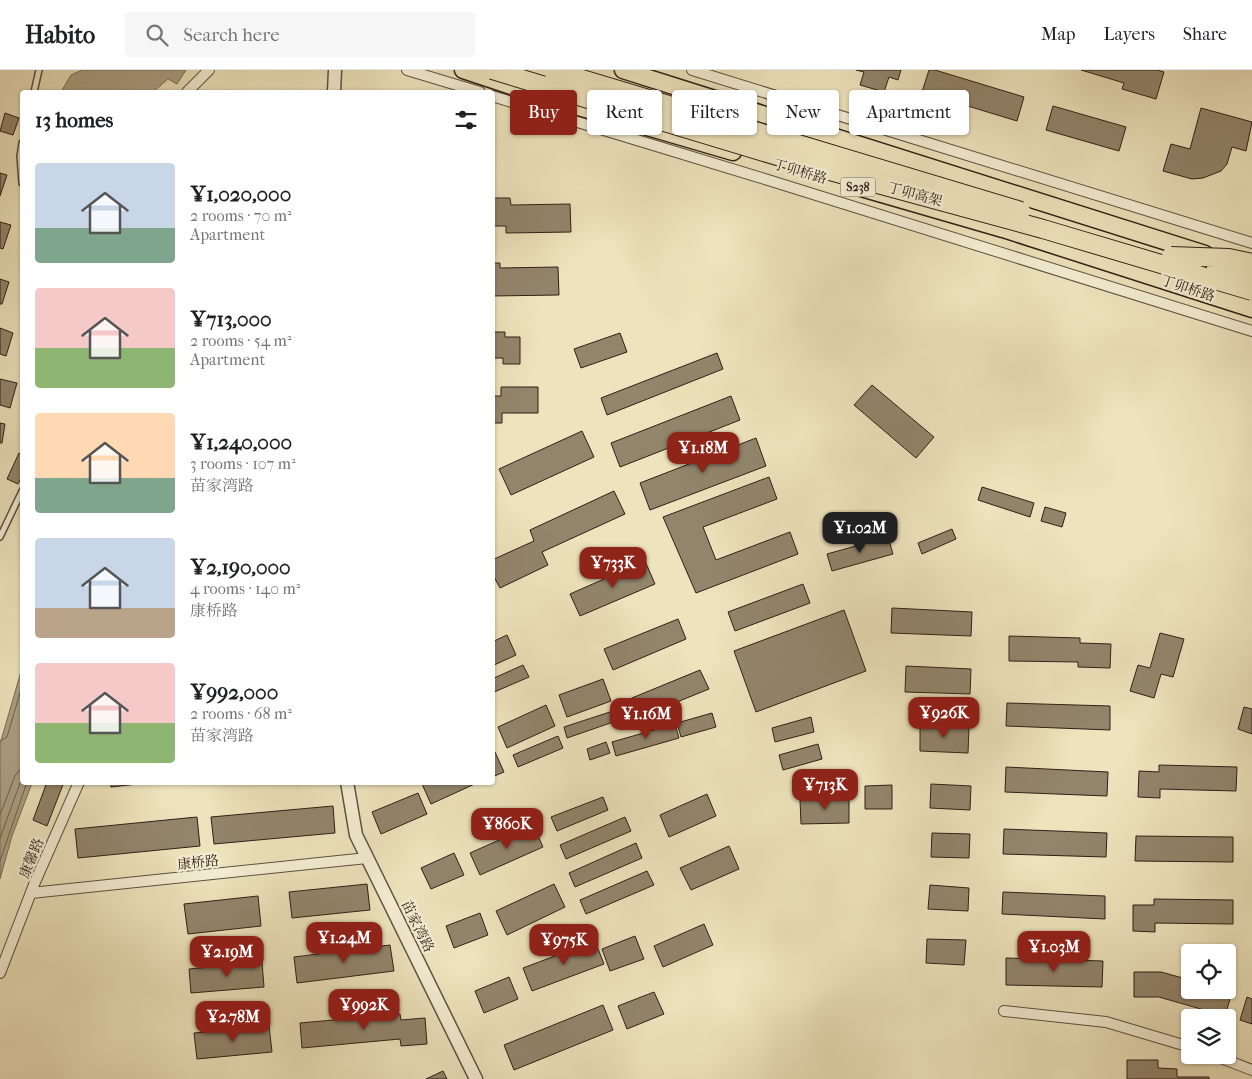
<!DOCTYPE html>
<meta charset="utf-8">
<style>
:root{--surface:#fff;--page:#f6f6f6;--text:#202124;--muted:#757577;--line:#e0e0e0;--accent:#8f2418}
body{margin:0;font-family:"IM FELL French Canon","Noto Serif SC",serif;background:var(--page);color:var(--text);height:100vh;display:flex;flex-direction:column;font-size:19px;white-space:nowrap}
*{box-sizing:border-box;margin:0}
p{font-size:16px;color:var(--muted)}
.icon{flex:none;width:28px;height:28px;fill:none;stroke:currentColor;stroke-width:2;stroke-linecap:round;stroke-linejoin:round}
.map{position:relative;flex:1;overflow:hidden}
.sheet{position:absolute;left:20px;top:20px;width:475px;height:695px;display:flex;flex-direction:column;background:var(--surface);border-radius:5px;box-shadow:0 1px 4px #0004}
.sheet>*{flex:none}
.top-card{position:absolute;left:510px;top:20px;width:475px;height:45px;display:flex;gap:10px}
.buttons{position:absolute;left:1181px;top:874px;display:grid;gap:10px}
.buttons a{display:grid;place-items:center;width:55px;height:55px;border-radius:5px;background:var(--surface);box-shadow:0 1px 4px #0004;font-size:25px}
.price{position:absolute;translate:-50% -42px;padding:0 11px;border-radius:10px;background:var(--accent);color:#fff;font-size:16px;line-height:32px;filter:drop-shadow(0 1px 2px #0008)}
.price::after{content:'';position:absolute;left:50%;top:30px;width:15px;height:11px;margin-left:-8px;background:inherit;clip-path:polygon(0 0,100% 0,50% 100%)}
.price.current{background:#222;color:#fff}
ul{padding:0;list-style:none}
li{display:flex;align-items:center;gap:15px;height:125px;padding:0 15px}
li span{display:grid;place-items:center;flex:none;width:140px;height:100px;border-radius:5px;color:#555}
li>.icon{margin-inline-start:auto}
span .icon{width:60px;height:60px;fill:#fffc;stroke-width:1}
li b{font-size:21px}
h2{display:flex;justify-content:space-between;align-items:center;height:60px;padding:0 15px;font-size:21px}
.chip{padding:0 18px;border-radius:5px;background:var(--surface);box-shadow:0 1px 4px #0004;font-size:18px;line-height:45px}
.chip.current{background:var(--accent);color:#fff}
header{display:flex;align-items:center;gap:30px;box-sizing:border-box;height:70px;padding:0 25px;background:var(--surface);border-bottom:1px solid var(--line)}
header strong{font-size:24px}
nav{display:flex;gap:28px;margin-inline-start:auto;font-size:18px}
.search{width:350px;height:45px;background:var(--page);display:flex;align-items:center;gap:12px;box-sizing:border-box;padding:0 18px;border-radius:5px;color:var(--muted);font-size:19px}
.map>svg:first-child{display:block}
</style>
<header>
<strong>Habito</strong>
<div class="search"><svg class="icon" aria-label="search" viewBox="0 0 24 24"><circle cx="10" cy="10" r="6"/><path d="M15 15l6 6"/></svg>Search here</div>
<nav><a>Map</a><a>Layers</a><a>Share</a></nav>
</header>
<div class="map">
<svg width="1252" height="1009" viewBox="0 0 1252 1009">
<rect width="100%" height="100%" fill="#ede3bc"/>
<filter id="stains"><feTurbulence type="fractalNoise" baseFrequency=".004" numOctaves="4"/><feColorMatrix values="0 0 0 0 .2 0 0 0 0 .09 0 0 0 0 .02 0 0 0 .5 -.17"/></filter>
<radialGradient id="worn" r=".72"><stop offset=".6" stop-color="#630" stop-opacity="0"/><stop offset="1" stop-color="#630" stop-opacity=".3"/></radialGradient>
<path fill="#aca084" stroke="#7a6c58" d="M82,0H186L177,14L168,9L153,22H61L71,5Z
M22,598V712L32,713L12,766L0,809V674Z"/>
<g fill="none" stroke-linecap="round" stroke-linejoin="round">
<path stroke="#6e604d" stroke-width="1" d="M0,671L7,667L22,616
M0,745L15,706L22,697
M0,768L22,708
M0,791L27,712"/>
</g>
<path fill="#92856c" stroke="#2f1f16" d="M856,0H901L898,10L889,7L884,22L860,15L864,2Z
M929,0H935L1024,27L1017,51L922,22Z
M1081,0H1157L1164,2L1156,29L1122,19L1124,13Z
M1053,36L1126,57L1119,81L1046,60Z
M1201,38L1252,52L1246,81L1232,77L1227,94L1221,101L1203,108L1192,109L1163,101L1171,74L1190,79Z
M5,43L19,48L13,65L0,61Z
M0,103L7,105L0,126Z
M492,128H510L511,135L570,134L571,162L506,163V156H492Z
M0,152L11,155L3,179L0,178Z
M492,193H500V198L558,197L559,225L492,226Z
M0,209L9,212L2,234H0Z
M0,258L13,263L6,286L0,284Z
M492,262H505V267H520V294H503V288H492Z
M620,263L627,282L581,298L574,279Z
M717,283L723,299L607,345L601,328Z
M0,309L17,313L10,338L0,335Z
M872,315L934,367L916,388L854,335Z
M501,317H538V343H502V353H492V326H501Z
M731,326L740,350L620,397L611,373Z
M0,353L5,354L2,373H0Z
M582,361L594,387L511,425L499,399Z
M756,368L766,396L650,440L640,413Z
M19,383L22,385V406L18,414L7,409Z
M769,407L777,429L703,457L716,490L790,462L798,484L696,523L663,447Z
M982,417L1034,433L1030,447L978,430Z
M614,421L625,444L542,482L548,495L500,518L492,503V490L534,471L530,460Z
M1045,437L1066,443L1062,457L1041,451Z
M952,459L956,469L922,484L918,473Z
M888,467L893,484L832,501L827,484Z
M645,491L655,514L580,546L570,524Z
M803,514L810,533L735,561L728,542Z
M892,538L972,542L971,566L891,563Z
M844,540L866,601L756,642L734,581Z
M678,549L686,569L613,600L604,579Z
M1160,563L1184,569L1173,607L1161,604L1154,628L1130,621L1138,595L1150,598Z
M507,565L516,585L492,596V572Z
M1009,566L1080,568V573L1111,574L1110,598L1078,597V592L1009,591Z
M523,595L529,607L492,623V609Z
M906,596L971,599L970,624L905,622Z
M700,600L709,619L635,649L627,630Z
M603,609L611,631L567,647L559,625Z
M1007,633L1110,636V660L1006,656Z
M546,635L555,656L507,678L498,657Z
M1244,637L1252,639V664L1238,659Z
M616,640L619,650L567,668L564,657Z
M712,643L716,657L681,667L677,653Z
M811,647L814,662L775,672L772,658Z
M675,654L679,668L616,686L612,672Z
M920,656L969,658L968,683L920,681Z
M558,666L563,678L518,697L513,685Z
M606,672L610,683L590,690L587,679Z
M818,674L822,689L783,700L779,685Z
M495,682L504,702L492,707V683Z
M1159,695L1237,697L1236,721L1160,719V728L1138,727L1139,701L1159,702Z
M1006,697L1108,702L1107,726L1005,722Z
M47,712H64L47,756L33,750Z
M111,712H156L111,717Z
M425,712H479L431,734L422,714Z
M931,714L971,716L970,740L930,738Z
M892,715V739H865V716Z
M418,723L427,744L381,764L372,742Z
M707,724L716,746L669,767L660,745Z
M603,727L608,740L557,761L551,747Z
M849,729V753L801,754L800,730Z
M333,736L335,763L214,774L211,747Z
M197,747L200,776L78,788L75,759Z
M625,747L631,761L566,789L560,775Z
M533,755L543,777L480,805L470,783Z
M1004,759L1107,763L1106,787L1003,784Z
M932,763L970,764L969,788L931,787Z
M1136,766L1233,767V792L1135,791Z
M636,773L642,788L575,817L569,803Z
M729,776L739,799L691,820L680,798Z
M454,783L464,805L431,819L421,798Z
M647,801L654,815L586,844L580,830Z
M367,814L370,840L292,848L289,822Z
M554,814L565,837L507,865L496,841Z
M930,815L969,818L968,841L928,839Z
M1003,822L1105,826V849L1002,844Z
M258,826L261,856L188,864L184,834Z
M1154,829L1233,830V854L1155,853V862L1133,861V835H1154Z
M480,843L488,865L454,878L446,856Z
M704,854L713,875L663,897L654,876Z
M635,866L644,889L610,901L602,879Z
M927,869L966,870L964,895L926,893Z
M595,871L604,894L532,921L523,898Z
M390,875L394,901L297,913L294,887Z
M1006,888L1103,891L1102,917L1006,915Z
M262,892L264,917L191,923L189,899Z
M1134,902H1161L1190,910V920L1232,922L1225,946L1159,927H1134Z
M509,907L518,929L484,943L475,921Z
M654,922L664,944L627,959L618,936Z
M1247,927L1252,929V954L1240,950Z
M603,935L613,960L514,1000L504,975Z
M400,944L401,950L425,948L427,974L401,976L400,969L302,978L300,953Z
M269,956L272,982L197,989L194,963Z
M1127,990H1158V998L1177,999V1007H1209V1009H1127Z
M443,1001L447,1009H426Z"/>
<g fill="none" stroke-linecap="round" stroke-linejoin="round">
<g stroke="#5e5040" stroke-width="8">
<path id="service" d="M34,22L39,0
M22,73L20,86L22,113
M0,467L22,421"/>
</g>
<g stroke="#5e5040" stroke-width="12">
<path id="minor" d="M407,0L480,22
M692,0L1252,173
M187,22L209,0
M492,26L768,110L1252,261
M31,823L367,788
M0,903L35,812L79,712
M1004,941L1106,952L1190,977
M1213,985L1252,1000"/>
</g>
<g stroke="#5e5040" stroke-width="15">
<path id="tertiary" d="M334,22L335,0
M347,712L356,765L476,1009"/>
</g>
<g stroke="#2f1f16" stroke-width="19">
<path id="primary" d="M463,0L541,26L733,82
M623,0L1205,184
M851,115L1003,159L1252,239"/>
</g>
<use href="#service" stroke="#f3edd3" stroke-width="5"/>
<use href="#minor" stroke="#f3edd3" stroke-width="10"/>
<use href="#tertiary" stroke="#f3edd3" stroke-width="12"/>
<use href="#primary" stroke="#ede3bc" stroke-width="16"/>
<g stroke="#2f1f16" stroke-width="20" stroke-linecap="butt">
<path id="trunk-bridge" d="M492,0L797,92L1043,159L1252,221
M552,0L1021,141
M1171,186L1229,188L1252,193
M1216,198L1252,207"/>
</g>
<use href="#trunk-bridge" stroke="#ede3bc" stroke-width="18"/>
</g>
<g text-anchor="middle" stroke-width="4.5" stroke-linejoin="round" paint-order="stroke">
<rect fill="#f3edd3" stroke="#6a5d4f" stroke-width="1" x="840.5" y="107.5" width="35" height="19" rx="4"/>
<g font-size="12" font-weight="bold" fill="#2f1f16">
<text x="858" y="121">S238</text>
</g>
<g font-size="14" fill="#2f1f16" stroke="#f3edd3">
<text transform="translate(800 101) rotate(16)" y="5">丁卯桥路</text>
<text transform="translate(915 124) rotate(15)" y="5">丁卯高架</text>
<text transform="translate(1188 218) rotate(18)" y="5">丁卯桥路</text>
<text transform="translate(31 788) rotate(-67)" y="5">康馨路</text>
<text transform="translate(198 792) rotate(-6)" y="5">康桥路</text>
<text transform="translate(418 856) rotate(64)" y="5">苗家湾路</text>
</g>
</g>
<rect width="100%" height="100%" filter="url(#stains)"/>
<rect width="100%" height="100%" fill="url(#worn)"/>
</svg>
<div class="buttons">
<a><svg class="icon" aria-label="locate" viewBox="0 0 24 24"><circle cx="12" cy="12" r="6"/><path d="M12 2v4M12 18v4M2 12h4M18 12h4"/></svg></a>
<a><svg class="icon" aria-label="layers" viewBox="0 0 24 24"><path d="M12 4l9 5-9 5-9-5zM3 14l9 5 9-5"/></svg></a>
</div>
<b class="price" style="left:703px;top:404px">¥1.18M</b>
<b class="price current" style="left:860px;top:484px">¥1.02M</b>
<b class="price" style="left:613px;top:519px">¥733K</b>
<b class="price" style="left:944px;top:669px">¥926K</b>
<b class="price" style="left:646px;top:670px">¥1.16M</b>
<b class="price" style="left:825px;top:741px">¥713K</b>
<b class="price" style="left:507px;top:780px">¥860K</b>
<b class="price" style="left:344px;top:894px">¥1.24M</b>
<b class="price" style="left:564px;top:896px">¥975K</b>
<b class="price" style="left:1054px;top:903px">¥1.03M</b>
<b class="price" style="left:227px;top:908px">¥2.19M</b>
<b class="price" style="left:364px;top:961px">¥992K</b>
<b class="price" style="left:233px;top:973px">¥2.78M</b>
<div class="top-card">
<a class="chip current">Buy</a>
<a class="chip">Rent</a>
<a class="chip">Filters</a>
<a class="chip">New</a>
<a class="chip">Apartment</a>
</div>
<section class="sheet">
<h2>13 homes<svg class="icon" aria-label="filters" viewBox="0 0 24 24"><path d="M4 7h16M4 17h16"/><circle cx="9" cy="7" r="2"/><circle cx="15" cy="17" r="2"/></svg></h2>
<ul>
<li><span style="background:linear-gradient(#c9d6e8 65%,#7fa58c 0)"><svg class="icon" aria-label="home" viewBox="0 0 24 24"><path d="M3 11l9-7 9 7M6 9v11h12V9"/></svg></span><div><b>¥1,020,000</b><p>2 rooms · 70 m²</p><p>Apartment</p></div></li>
<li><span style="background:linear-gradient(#f6c9c9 60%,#8fb573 0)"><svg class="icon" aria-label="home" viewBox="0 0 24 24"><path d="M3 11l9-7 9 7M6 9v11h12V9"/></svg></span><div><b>¥713,000</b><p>2 rooms · 54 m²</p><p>Apartment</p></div></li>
<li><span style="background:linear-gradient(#ffd9b3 65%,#7fa58c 0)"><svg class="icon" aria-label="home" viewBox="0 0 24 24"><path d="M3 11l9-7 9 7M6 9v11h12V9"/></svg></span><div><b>¥1,240,000</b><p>3 rooms · 107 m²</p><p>苗家湾路</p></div></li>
<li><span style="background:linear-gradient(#c9d6e8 70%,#b9a48a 0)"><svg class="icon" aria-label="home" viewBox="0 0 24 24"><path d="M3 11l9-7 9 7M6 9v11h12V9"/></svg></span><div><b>¥2,190,000</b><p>4 rooms · 140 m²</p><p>康桥路</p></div></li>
<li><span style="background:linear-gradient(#f6c9c9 60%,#8fb573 0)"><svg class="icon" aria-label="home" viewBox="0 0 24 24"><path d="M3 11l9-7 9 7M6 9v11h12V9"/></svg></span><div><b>¥992,000</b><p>2 rooms · 68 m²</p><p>苗家湾路</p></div></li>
</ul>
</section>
</div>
